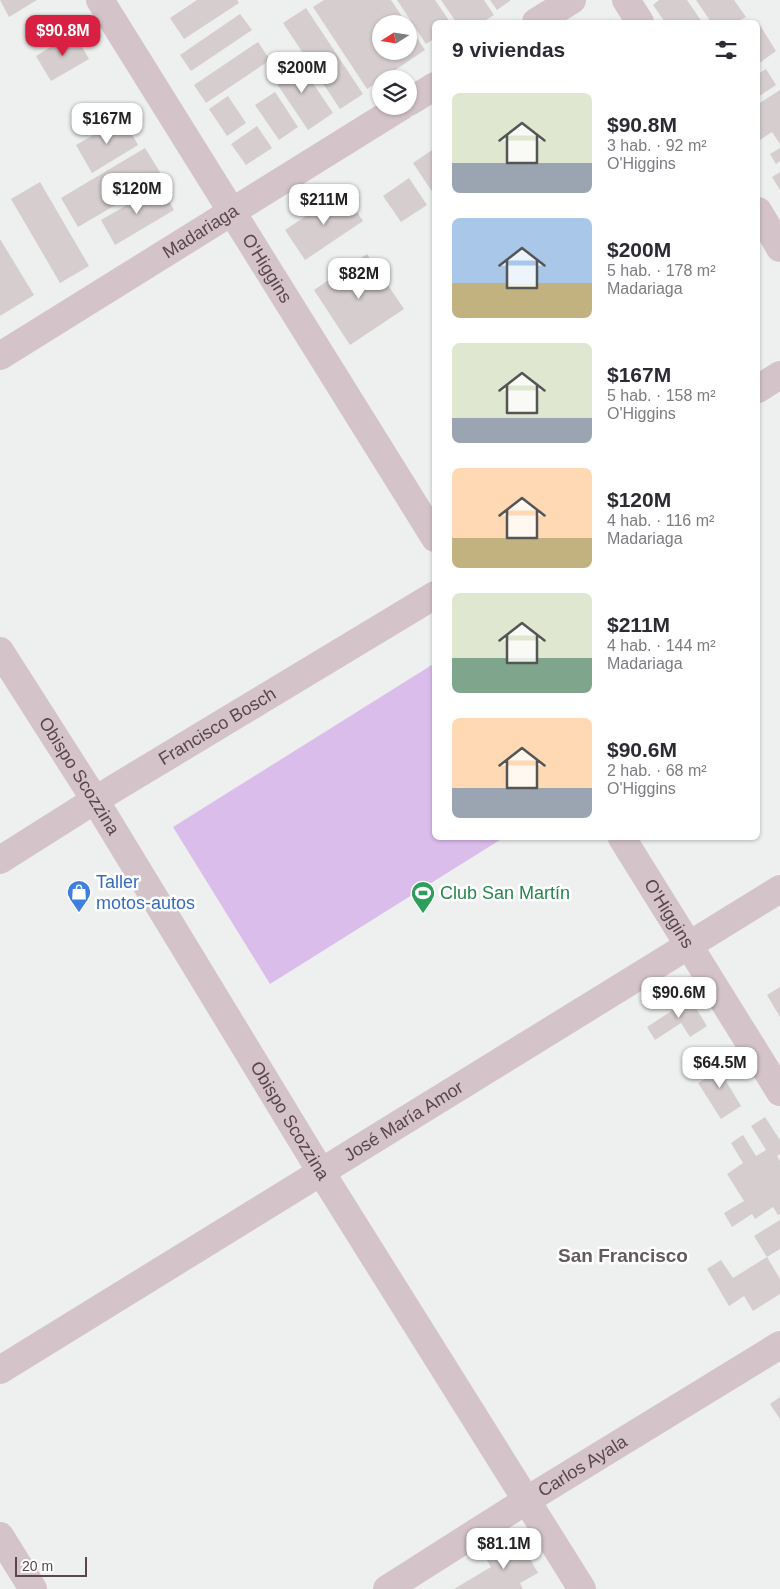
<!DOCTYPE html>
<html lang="es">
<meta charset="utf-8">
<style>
:root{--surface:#fff;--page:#f7f7f7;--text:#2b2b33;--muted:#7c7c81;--accent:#d72042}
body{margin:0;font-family:Arial,sans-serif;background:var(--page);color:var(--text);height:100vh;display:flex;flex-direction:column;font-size:19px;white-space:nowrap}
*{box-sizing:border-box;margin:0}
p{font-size:16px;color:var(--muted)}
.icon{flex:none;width:28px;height:28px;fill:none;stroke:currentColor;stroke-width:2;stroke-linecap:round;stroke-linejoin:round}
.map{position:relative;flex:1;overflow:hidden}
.details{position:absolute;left:432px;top:20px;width:328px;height:820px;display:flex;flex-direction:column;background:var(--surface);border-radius:8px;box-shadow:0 1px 4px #0004}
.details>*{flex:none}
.needle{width:32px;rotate:258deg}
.fabs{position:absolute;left:372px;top:15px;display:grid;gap:10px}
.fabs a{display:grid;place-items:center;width:45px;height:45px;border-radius:50%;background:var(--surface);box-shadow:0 1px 4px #0004;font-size:25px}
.scale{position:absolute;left:15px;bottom:12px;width:72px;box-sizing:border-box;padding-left:5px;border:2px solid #5a464c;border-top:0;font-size:14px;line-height:18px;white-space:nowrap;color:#5a464c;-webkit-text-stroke:4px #fff;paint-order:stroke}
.price{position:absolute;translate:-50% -42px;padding:0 11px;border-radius:10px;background:#fff;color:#222;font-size:16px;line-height:32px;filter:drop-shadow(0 1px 2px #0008)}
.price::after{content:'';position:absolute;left:50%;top:30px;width:15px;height:11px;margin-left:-8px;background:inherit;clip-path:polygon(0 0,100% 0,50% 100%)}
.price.on{background:var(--accent);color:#fff}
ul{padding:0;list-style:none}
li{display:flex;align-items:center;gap:15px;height:125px;padding:0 20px}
li span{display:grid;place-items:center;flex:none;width:140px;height:100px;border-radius:8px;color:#555}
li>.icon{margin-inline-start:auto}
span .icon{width:60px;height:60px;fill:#fffc;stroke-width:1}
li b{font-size:21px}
h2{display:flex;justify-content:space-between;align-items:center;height:60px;padding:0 20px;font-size:21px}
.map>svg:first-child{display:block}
</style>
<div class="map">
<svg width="780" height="1589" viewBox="0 0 780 1589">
<rect width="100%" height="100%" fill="#edf0ee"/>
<path fill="#dbbdec" d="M435,663V838H503L270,984L173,827Z"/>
<path fill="#d5cdce" d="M0,0H37L9,17Z
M197,0H237L239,3L184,39L170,18Z
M324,0H391L407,24H381V51H409V26L425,50L367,89L313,7Z
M397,0H435L450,22H435V38L426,44Z
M441,0H484L494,15L483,22H456Z
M490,0H511L497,10Z
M659,0H687L702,22H665L653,5Z
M696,0H734L746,17L737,22H711Z
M306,8L363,94L340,109L283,23Z
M240,14L252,30L191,71L180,55Z
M758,22L776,51L758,64Z
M74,33L89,59L51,81L36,56Z
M258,42L270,60L206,103L194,85Z
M296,58L333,113L308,130L271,75Z
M766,69L776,85L758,97V74Z
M780,90V144L772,132L758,141V104Z
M275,92L298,127L279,140L255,105Z
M228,96L246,123L227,136L209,109Z
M123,118L138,145L92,173L76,145Z
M257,126L272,148L246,165L231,144Z
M145,148L163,177L78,227L61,198Z
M435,148V196L413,163Z
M780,148V161L776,164L770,154Z
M780,172V190L772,177Z
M409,178L427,205L401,222L383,196Z
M40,182L89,266L60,283L11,199Z
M160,186L174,210L115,245L101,220Z
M343,191L363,221L305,260L285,230Z
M0,239L34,295L0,316Z
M367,254L404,309L350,345L314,290Z
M780,987V1017L767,995Z
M687,994L707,1026L690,1037L681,1023L655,1040L647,1027L673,1010L670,1004Z
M725,1057L733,1070L723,1076L741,1106L721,1119L698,1083L711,1075L707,1068Z
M765,1117L780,1140V1154L777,1156L780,1161V1214L778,1215L773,1207L755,1219L752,1214L732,1227L724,1213L744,1201L727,1174L743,1163L731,1143L743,1135L756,1156L766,1150L751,1126Z
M780,1220V1249L767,1257L754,1236Z
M767,1257L780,1279V1294L753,1311L744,1296L729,1306L707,1269L721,1260L733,1278Z
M780,1397V1419L770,1404Z
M518,1538L538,1573L520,1583L523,1589H454L491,1567L485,1557Z"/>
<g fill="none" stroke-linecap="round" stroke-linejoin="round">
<g stroke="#d4c4c9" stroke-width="28">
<path id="s1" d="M100,0L435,538"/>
<path d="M626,0L640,22"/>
<path d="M536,22L572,0"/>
<path d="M409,102L435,86"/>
<path d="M758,211L780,248"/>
<path id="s2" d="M0,356L402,106"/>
<path d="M758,389L780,375"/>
<path id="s3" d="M0,651L95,800L321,1172L582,1589"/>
<path id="s4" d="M622,838L780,1092"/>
<path id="s5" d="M0,860L95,800L435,595"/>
<path id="s6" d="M0,1370L780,889"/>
<path d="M0,1536L33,1589"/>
<path id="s7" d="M387,1589L527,1500L780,1345"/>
</g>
</g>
<defs>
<g id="shop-pin" transform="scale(1.25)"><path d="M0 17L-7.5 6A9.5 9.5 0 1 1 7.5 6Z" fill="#3f7fe0" stroke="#fff"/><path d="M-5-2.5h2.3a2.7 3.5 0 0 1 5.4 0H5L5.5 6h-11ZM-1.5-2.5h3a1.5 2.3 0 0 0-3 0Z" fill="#fff"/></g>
<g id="stadium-pin" transform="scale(1.25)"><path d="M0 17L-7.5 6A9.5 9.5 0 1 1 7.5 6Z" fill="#2e9e5b" stroke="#fff"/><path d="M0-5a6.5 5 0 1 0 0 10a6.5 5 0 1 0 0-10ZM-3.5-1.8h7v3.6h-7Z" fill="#fff"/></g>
</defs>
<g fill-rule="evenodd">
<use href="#shop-pin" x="79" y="892"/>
<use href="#stadium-pin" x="423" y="893"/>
</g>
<g text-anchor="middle" stroke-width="5" stroke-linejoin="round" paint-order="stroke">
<g font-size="18" fill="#5a464c" stroke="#fff">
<text dy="6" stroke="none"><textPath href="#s2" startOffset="236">Madariaga</textPath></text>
<text dy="6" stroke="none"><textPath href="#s1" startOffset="316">O'Higgins</textPath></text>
<text dy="6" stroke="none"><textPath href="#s5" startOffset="255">Francisco Bosch</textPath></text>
<text dy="6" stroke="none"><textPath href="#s3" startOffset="148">Obispo Scozzina</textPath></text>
<text dy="6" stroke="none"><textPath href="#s4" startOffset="89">O'Higgins</textPath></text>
<text dy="6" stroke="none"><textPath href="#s3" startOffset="552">Obispo Scozzina</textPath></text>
<text dy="6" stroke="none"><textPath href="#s6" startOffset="474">José María Amor</textPath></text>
<text dy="6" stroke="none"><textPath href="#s7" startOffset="231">Carlos Ayala</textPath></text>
</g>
<g font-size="18" fill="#366cbe" stroke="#fff" text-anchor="start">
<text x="96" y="888">Taller<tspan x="96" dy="21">motos-autos</tspan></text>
</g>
<g font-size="18" fill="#27864d" stroke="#fff" text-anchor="start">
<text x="440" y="899">Club San Martín</text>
</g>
<g font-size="19" font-weight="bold" fill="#625a5c" stroke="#fff">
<text x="623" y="1262">San Francisco</text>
</g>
</g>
</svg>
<div class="fabs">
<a><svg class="needle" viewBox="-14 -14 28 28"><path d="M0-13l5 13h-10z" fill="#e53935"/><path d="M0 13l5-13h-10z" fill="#7c7c81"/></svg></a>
<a><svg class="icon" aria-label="layers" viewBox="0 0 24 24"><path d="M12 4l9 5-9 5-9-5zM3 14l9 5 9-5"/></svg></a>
</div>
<div class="scale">20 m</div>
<b class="price on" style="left:63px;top:57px">$90.8M</b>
<b class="price" style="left:302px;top:94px">$200M</b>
<b class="price" style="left:107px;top:145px">$167M</b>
<b class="price" style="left:137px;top:215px">$120M</b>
<b class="price" style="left:324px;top:226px">$211M</b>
<b class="price" style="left:359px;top:300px">$82M</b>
<b class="price" style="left:679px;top:1019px">$90.6M</b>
<b class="price" style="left:720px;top:1089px">$64.5M</b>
<b class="price" style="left:504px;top:1570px">$81.1M</b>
<section class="details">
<h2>9 viviendas<svg class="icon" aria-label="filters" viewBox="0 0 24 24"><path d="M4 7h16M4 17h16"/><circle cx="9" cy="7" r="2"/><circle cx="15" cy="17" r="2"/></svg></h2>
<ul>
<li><span style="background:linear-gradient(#dfe7d0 70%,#9aa5b1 0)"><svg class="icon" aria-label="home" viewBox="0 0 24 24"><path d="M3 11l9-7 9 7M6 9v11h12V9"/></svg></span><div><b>$90.8M</b><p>3 hab. · 92 m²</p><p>O'Higgins</p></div></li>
<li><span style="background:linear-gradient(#a9c7e8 65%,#c2b280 0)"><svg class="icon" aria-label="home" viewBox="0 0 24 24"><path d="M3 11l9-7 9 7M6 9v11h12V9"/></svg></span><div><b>$200M</b><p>5 hab. · 178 m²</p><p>Madariaga</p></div></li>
<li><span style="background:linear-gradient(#dfe7d0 75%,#9aa5b1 0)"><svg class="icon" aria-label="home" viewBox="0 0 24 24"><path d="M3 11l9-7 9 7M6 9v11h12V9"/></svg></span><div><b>$167M</b><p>5 hab. · 158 m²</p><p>O'Higgins</p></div></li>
<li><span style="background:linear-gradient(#ffd9b3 70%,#c2b280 0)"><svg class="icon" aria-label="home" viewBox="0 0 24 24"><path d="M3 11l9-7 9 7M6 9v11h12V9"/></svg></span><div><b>$120M</b><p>4 hab. · 116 m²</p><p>Madariaga</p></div></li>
<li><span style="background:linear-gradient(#dfe7d0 65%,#7fa58c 0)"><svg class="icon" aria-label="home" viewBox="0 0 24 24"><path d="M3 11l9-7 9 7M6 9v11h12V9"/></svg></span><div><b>$211M</b><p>4 hab. · 144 m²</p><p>Madariaga</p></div></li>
<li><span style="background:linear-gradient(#ffd9b3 70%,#9aa5b1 0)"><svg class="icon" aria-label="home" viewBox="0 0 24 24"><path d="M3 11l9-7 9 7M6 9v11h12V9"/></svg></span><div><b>$90.6M</b><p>2 hab. · 68 m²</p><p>O'Higgins</p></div></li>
</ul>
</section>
</div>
